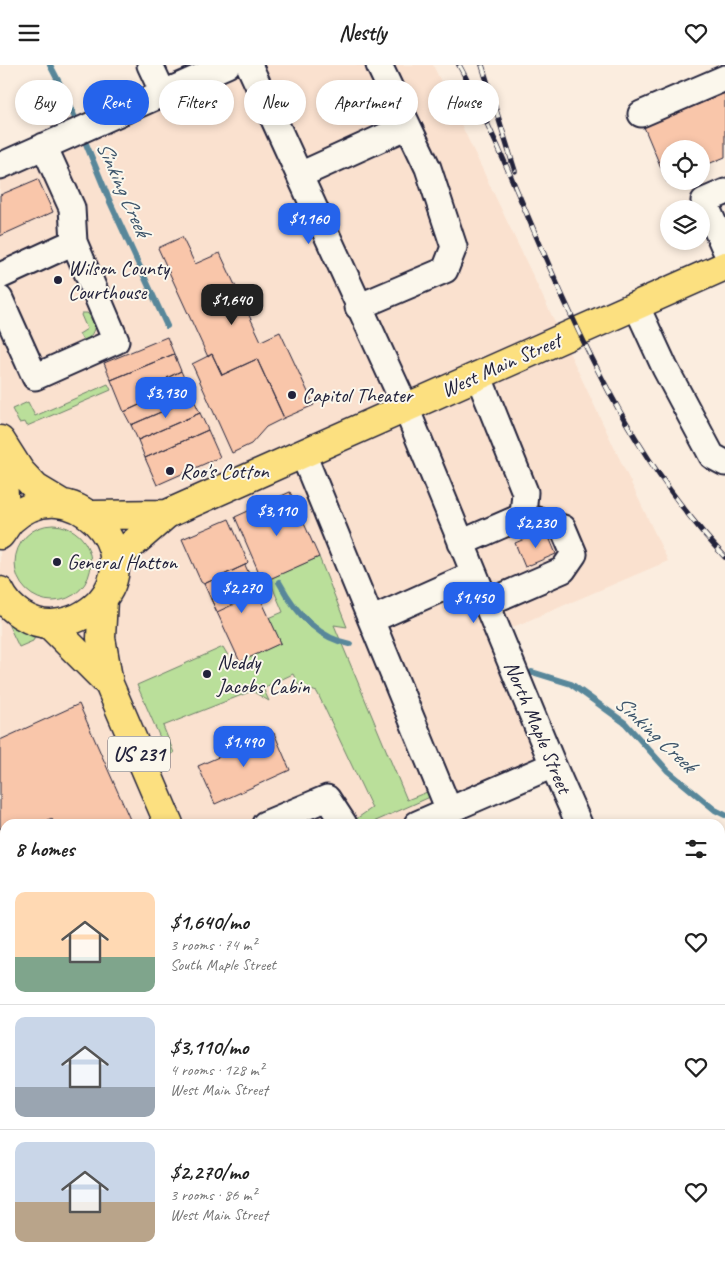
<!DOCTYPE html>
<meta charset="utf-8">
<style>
:root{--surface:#fff;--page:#f2f2f2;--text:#222;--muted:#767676;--line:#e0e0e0;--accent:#2563eb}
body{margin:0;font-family:Caveat,sans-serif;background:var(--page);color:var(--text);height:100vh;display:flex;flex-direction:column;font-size:19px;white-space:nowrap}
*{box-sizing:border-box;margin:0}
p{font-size:16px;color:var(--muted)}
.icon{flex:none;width:28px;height:28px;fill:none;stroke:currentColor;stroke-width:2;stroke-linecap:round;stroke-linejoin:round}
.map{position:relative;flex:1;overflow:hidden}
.details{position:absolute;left:0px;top:754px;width:725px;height:446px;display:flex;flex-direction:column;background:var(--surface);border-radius:15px 15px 0 0;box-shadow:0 2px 8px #0003}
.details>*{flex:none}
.guide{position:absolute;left:15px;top:15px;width:695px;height:45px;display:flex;gap:10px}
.tools{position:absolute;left:660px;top:75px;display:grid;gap:10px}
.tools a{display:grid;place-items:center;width:50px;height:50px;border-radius:50%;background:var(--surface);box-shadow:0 2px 8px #0003;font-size:25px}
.price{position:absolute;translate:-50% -42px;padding:0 11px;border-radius:10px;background:var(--accent);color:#fff;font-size:16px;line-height:32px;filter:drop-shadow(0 1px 2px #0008)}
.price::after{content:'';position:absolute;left:50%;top:30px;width:15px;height:11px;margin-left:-8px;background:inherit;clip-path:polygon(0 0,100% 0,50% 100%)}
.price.current{background:#222;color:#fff}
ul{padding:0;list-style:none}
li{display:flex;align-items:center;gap:15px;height:125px;padding:0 15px}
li+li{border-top:1px solid var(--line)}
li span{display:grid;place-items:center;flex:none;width:140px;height:100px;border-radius:10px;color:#555}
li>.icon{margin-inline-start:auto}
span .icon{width:60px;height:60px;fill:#fffc;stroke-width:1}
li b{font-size:21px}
h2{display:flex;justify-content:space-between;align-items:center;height:60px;padding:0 15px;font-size:21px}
.chip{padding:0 18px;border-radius:22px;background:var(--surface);box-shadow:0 2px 8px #0003;font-size:18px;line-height:45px}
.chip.current{background:var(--accent);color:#fff}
header{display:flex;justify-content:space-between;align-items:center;height:65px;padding:0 15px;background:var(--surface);font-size:22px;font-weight:600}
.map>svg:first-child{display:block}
</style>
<header><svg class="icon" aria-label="menu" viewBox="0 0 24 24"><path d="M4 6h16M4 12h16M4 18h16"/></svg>Nestly<svg class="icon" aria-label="heart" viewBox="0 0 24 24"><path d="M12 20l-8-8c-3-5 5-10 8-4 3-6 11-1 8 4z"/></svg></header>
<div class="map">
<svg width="725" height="1199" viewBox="0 0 725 1199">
<rect width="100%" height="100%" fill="#fbeddf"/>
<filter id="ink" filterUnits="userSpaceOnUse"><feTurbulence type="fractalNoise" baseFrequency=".02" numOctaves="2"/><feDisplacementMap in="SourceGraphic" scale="10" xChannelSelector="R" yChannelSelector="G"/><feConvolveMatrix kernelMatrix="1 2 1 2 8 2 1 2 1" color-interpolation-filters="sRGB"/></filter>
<g filter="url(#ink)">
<path fill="#fae1cf" d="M227,0H433L668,496L499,568L553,700L417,759H5V934L0,936V101Z"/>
<path fill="#badf9a" stroke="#6e806a" d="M82,248H87C99,257 95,269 84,277L79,269L87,264L81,250Z
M108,319L111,325L27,361L25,357L19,358L12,344L28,337L35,351Z
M15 498a38 38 0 1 1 76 0a38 38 0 1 1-76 0Z
M319,492L347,562L334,560L407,735L427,727L430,732L369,759H360L356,754L372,743L317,627L299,621L293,609L263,623L269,636L252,626L163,661L174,688L168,691L137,620L223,582L233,599L281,578L269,553L283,547L269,514Z
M10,557L36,567L33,576L19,582L8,559Z"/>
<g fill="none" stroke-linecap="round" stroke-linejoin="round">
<path stroke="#58879a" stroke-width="6" d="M50,0L63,25L78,60
M82,69L110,137L167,261
M279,517C294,545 316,573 350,579
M532,607L571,619L625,658L668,706L715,745L725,750"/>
</g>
<path fill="#f9c6aa" stroke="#22223b" d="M725,28V92L701,102V84H669V116L667,117L644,62Z
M38,114L53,147L0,171V130Z
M182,172L195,199L220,188L261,276L280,267L314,340L284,353L257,294L222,310L212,289L208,292L158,183Z
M167,272L174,289L111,315L104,298Z
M174,289L181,306L167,313L172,325L124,347L111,315Z
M212,289L222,310L257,294L284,353L266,362L251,379L232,388L192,299Z
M181,306L193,333L131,360L124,347L172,325L167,313Z
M193,333L200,348L138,375L131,360Z
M200,348L208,365L145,393L138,375Z
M208,365L220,392L157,420L145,393Z
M290,427L319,492L263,517L235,452Z
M229,454L248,497L245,500L204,519L201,517L182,474Z
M546,465L556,489L525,502L515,478Z
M245,500L281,578L240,597L204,519Z
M252,515L258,528L217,547L211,534Z
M79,639L132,759H54L52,754L41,759H5V762L0,764V675Z
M274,668L290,705L215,739L198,701Z
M5,772V909L0,912V774Z"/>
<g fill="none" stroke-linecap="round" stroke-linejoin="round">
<g stroke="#22223b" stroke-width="29">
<path id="minor" d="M150,0L163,28
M249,0L406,343L553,700L579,759
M641,49L725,13
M44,81L72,143L74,177
M0,101L227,0
M300,110L408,61
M725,127L704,136L725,184
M0,211L74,177L116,276L35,312L0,234
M636,240L665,303L712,391L725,398
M358,242L445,205L454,182L428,103L379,0
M303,389L371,555
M461,478L523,451L525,427L478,310
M487,538L563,505L574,489L563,463L523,451
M449,745L371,555L474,509
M265,759L327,733L344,759
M417,759L553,700
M0,937L5,935
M720,1071L725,1082
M720,1113L725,1110
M133,1195L135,1199
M320,1199L325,1195
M522,1199L531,1195"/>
</g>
<g stroke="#22223b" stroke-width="31">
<path id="major" d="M1,376L20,406L36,423L61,438
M91,450L167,449
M0,468L5,444L0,375
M0,470C4,465 7,459 11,455C70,402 148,484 100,537C86,551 72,557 53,559C31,560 9,545 0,526
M114,495L167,449L725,201
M103,534L101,573L109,619L169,759
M49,559L109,619
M362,1195L363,1199"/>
</g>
<use href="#minor" stroke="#fbf7ec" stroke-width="25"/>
<use href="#major" stroke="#fce080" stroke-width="28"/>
<g stroke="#22223b" stroke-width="5.5">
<path id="rail" d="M459,0C474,27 485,55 498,82C562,228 614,374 725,492
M482,0L515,106"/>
</g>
<use href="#rail" stroke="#fbf7ec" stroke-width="4" stroke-dasharray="11" stroke-linecap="butt"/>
</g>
</g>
<g fill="#22223b" stroke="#fbf7ec" stroke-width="2">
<circle cx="58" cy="215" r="5"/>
<circle cx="292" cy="330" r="5"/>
<circle cx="170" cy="406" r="5"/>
<circle cx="57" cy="497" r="5"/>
<circle cx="207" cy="609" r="5"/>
</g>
<g text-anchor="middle" stroke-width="4" stroke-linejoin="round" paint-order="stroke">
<rect fill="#fbf7ec" stroke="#636270" stroke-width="1" x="108" y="671.5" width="62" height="35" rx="4"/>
<g font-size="20" font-weight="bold" fill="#22223b">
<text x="139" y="696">US 231</text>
</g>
<g font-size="21" fill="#22223b" stroke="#fbf7ec" text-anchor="start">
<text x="68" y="210">Wilson County<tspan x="68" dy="24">Courthouse</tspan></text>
<text x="302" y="337">Capitol Theater</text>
<text x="180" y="413">Roo's Cotton</text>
<text x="67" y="504">General Hatton</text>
<text x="217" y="604">Neddy<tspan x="217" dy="24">Jacobs Cabin</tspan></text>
</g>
<g font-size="21" fill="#22223b" stroke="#fbf7ec">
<text transform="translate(501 300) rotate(-24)" y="7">West Main Street</text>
<text transform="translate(538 662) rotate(67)" y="7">North Maple Street</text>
</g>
<g font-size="22" font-style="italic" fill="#3d556b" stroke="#fbf7ec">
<text transform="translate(124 123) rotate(66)" y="8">Sinking Creek</text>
<text transform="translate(656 668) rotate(43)" y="8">Sinking Creek</text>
</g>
</g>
</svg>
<div class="tools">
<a><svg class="icon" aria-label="locate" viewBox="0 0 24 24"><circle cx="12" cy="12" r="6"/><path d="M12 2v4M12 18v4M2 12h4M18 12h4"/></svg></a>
<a><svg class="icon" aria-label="layers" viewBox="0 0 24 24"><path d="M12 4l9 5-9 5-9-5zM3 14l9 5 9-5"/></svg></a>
</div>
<b class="price" style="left:309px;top:180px">$1,160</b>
<b class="price current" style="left:232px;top:261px">$1,640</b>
<b class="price" style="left:166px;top:354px">$3,130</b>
<b class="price" style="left:277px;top:472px">$3,110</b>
<b class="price" style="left:536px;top:484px">$2,230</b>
<b class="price" style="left:242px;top:549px">$2,270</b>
<b class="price" style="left:474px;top:559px">$1,450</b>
<b class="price" style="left:244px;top:703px">$1,490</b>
<div class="guide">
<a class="chip">Buy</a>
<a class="chip current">Rent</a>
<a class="chip">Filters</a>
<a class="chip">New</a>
<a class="chip">Apartment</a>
<a class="chip">House</a>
</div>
<section class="details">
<h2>8 homes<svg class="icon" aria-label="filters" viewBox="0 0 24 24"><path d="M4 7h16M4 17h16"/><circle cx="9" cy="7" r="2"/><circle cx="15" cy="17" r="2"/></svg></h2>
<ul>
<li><span style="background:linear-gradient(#ffd9b3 65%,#7fa58c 0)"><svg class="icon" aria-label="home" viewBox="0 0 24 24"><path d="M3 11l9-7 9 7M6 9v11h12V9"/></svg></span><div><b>$1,640/mo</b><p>3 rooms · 74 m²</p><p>South Maple Street</p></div><svg class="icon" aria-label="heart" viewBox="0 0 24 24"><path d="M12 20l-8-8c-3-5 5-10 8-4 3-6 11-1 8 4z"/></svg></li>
<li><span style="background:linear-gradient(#c9d6e8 70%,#9aa5b1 0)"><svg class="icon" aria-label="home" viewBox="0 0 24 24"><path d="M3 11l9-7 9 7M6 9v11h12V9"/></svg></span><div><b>$3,110/mo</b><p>4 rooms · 128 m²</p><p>West Main Street</p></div><svg class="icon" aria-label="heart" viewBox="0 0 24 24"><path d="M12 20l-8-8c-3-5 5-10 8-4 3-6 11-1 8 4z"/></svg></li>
<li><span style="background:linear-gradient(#c9d6e8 60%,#b9a48a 0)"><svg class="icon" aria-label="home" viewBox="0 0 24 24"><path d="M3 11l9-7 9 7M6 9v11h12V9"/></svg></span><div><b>$2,270/mo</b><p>3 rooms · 86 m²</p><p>West Main Street</p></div><svg class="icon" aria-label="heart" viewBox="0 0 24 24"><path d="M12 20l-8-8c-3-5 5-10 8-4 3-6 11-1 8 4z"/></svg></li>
</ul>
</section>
</div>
